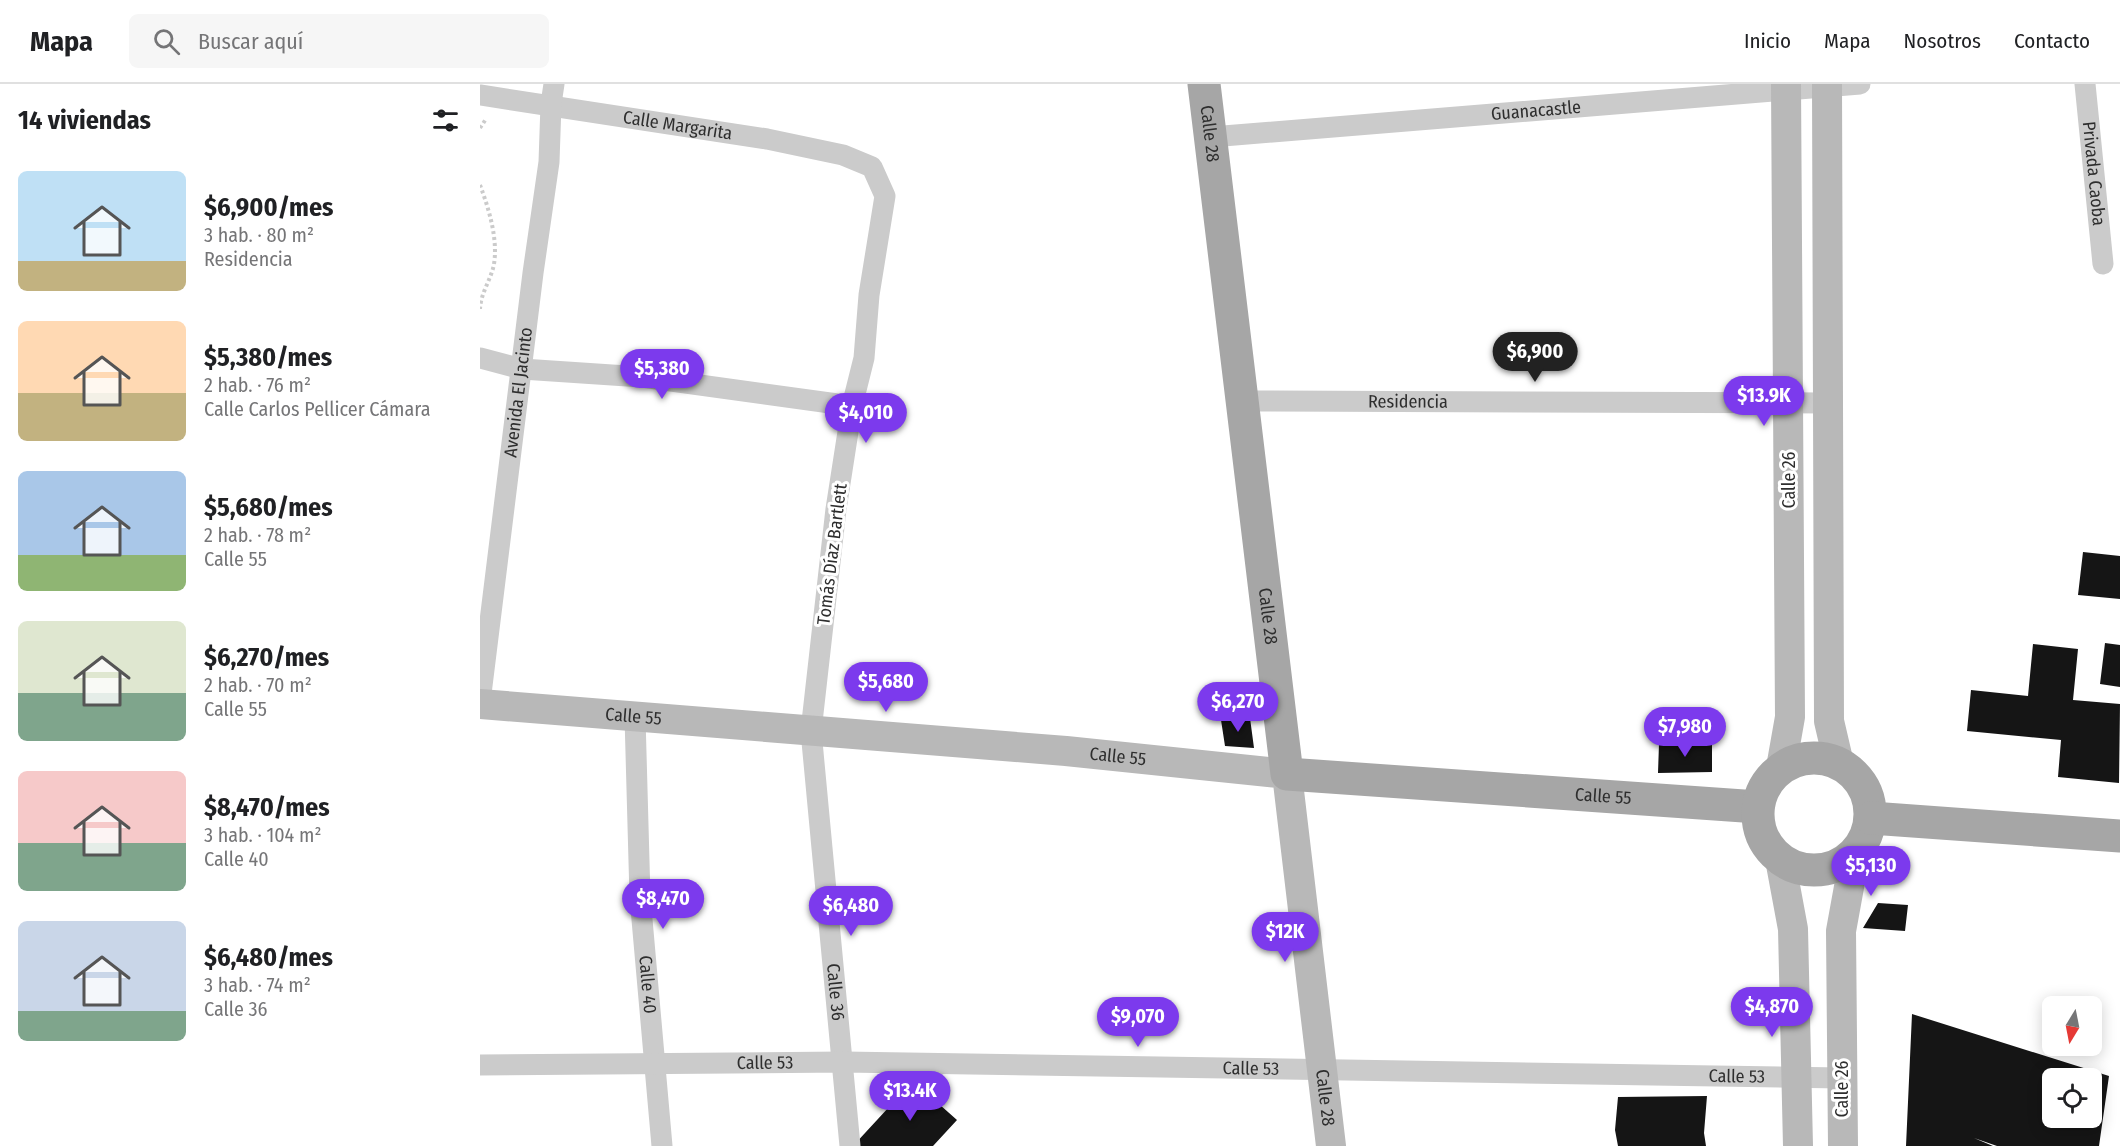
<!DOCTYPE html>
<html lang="es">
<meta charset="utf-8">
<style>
:root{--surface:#fff;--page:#f6f6f6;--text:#202124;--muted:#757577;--line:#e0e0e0;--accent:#7c3aed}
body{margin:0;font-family:"Fira Sans Condensed",sans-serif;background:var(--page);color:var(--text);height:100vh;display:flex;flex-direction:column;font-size:22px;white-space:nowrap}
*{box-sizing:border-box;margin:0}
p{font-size:20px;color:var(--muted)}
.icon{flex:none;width:33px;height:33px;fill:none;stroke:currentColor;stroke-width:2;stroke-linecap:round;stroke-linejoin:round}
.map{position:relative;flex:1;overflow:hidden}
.details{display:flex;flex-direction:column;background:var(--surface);width:480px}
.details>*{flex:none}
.needle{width:39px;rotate:190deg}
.tools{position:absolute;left:1562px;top:912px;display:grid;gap:12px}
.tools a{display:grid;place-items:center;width:60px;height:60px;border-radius:9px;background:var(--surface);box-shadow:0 3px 15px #0003;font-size:30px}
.price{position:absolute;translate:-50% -51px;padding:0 14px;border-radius:21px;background:var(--accent);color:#fff;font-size:20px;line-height:39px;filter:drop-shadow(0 2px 3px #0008)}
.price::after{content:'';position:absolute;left:50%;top:36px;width:18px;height:14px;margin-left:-9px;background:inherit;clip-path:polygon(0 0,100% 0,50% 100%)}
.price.active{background:#222;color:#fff}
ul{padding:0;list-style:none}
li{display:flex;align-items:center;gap:18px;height:150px;padding:0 18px}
li span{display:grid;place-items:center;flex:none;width:168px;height:120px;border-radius:9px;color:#555}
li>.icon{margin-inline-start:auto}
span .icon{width:72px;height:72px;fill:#fffc;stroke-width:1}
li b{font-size:26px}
h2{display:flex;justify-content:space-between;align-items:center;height:72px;padding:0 18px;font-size:26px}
header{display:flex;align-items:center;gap:36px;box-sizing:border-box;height:84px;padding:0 30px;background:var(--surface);border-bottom:2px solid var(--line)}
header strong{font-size:28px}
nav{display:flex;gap:33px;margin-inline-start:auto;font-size:21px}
.search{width:420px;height:54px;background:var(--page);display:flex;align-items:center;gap:15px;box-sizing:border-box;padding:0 21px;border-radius:9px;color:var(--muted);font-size:22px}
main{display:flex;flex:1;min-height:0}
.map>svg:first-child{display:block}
</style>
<header>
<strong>Mapa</strong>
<div class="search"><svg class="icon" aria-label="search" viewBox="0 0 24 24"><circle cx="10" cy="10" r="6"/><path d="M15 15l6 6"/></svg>Buscar aquí</div>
<nav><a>Inicio</a><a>Mapa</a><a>Nosotros</a><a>Contacto</a></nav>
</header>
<main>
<section class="details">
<h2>14 viviendas<svg class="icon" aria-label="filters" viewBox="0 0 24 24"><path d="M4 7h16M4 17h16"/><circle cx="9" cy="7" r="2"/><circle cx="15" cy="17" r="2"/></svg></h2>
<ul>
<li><span style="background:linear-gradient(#bfe0f5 75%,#c2b280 0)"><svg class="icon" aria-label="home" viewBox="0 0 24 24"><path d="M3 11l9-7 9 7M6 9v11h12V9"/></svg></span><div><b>$6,900/mes</b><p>3 hab. · 80 m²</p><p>Residencia</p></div></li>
<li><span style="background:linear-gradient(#ffd9b3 60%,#c2b280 0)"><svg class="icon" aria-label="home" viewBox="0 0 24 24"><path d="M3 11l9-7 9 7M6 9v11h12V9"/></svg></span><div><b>$5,380/mes</b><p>2 hab. · 76 m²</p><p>Calle Carlos Pellicer Cámara</p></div></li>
<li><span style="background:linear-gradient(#a9c7e8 70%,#8fb573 0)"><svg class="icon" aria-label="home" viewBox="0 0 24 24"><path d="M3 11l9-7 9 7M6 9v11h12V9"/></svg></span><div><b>$5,680/mes</b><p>2 hab. · 78 m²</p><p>Calle 55</p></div></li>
<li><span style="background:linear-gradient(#dfe7d0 60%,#7fa58c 0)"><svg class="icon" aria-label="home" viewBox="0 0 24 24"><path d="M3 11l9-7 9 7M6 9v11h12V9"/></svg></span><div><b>$6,270/mes</b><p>2 hab. · 70 m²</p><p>Calle 55</p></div></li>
<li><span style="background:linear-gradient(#f6c9c9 60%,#7fa58c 0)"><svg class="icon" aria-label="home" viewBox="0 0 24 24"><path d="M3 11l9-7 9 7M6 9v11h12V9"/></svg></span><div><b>$8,470/mes</b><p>3 hab. · 104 m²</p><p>Calle 40</p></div></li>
<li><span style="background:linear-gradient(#c9d6e8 75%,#7fa58c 0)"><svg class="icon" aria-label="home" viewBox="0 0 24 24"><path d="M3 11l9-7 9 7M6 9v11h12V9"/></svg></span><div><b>$6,480/mes</b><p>3 hab. · 74 m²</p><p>Calle 36</p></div></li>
</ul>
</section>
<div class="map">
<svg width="1640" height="1062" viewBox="0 0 1640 1062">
<rect width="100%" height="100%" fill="#fff"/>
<path fill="#151515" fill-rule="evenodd" d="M1603,468L1640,472V515L1598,511Z
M1625,559L1640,561V603L1620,600Z
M1553,560L1598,565L1593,616L1640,620L1639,699L1578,693L1581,656L1487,647L1491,606L1548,612Z
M770,634L774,664L745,662L741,636Z
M1179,660H1232V688L1178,689Z
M1398,819L1428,821L1425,847L1383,844Z
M1432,930L1629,992L1619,1062H1517L1494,1054L1513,1062H1426ZM1572,994H1611V1034H1572Z
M433,997L477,1036L453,1062H373Z
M1227,1012L1224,1049L1226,1062H1138L1135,1046L1138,1013Z"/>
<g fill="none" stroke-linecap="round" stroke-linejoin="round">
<path stroke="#cbcbcb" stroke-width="4" stroke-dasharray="3 3" stroke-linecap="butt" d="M0,44L6,35
M0,101C9,125 18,155 14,180C11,196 1,208 0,225"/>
<g stroke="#cbcbcb" stroke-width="21">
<path id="s1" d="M1605,0L1623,180"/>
<path id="s2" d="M0,11L287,55L363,71L392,83L405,112L389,211L384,274L372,322L356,425L331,647L370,1062"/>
<path id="s3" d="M731,53L1380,0"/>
<path d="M0,274L42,285L162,293L372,322"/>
<path id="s4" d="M762,317L1347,319"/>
<path id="s5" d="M0,618L53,189L69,78L71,20L74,0"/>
<path id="s6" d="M155,633L160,813L182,1062"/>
<path id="s7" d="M0,981L364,978L1362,994"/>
</g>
<g stroke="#b8b8b8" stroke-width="30">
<path d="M1347,0L1349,637L1359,680"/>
<path id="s8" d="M0,620L586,667L807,690L851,1062"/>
<path d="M1301,684L1310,633L1306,0"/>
<path d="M1300,775L1313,845L1318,1062"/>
<path d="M1363,1062L1361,847L1375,770"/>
</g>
<g stroke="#a6a6a6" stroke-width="33">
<path id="s9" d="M724,0L807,690L1278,723"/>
<circle cx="1334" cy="730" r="56"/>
<path d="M1391,734L1640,752"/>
</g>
</g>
<g text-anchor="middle" stroke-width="6" stroke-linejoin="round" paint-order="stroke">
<g font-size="18" fill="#2e2e2e" stroke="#fff">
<text dy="6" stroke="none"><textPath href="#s3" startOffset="326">Guanacastle</textPath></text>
<text dy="6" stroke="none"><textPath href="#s2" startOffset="200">Calle Margarita</textPath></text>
<text dy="6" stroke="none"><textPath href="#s9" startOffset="50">Calle 28</textPath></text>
<text dy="6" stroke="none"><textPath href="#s1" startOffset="90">Privada Caoba</textPath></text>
<text dy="6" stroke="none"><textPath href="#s5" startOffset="312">Avenida El Jacinto</textPath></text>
<text dy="6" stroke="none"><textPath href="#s4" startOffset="166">Residencia</textPath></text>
<text transform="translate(1309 396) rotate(-90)" y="6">Calle 26</text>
<text transform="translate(352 470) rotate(-83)" y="6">Tomás Díaz Bartlett</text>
<text dy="6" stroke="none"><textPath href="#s9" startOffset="536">Calle 28</textPath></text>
<text dy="6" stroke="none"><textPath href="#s8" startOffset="154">Calle 55</textPath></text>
<text dy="6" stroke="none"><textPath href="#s8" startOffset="640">Calle 55</textPath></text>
<text dy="6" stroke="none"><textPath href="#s9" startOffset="1012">Calle 55</textPath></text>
<text dy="6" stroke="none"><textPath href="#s6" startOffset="268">Calle 40</textPath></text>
<text dy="6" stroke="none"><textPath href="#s2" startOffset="1234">Calle 36</textPath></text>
<text dy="6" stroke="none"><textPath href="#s7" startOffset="285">Calle 53</textPath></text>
<text dy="6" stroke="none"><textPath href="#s7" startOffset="771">Calle 53</textPath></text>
<text dy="6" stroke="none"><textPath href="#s7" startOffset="1257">Calle 53</textPath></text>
<text transform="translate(1362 1005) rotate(-90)" y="6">Calle 26</text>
<text dy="6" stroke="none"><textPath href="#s8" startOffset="1136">Calle 28</textPath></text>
</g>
</g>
</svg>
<div class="tools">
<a><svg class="needle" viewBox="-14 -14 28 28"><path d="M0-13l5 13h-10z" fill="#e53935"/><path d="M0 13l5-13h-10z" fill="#757577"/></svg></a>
<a><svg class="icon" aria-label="locate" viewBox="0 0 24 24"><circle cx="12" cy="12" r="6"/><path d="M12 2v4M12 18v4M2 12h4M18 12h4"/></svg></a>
</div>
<b class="price active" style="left:1055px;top:299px">$6,900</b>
<b class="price" style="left:182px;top:316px">$5,380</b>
<b class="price" style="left:1284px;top:343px">$13.9K</b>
<b class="price" style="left:386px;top:360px">$4,010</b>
<b class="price" style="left:406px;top:629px">$5,680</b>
<b class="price" style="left:758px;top:649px">$6,270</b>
<b class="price" style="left:1205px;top:674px">$7,980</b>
<b class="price" style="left:1391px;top:813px">$5,130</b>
<b class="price" style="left:183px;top:846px">$8,470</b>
<b class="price" style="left:371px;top:853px">$6,480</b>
<b class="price" style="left:805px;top:879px">$12K</b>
<b class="price" style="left:1292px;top:954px">$4,870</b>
<b class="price" style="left:658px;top:964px">$9,070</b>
<b class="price" style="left:430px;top:1038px">$13.4K</b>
</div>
</main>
